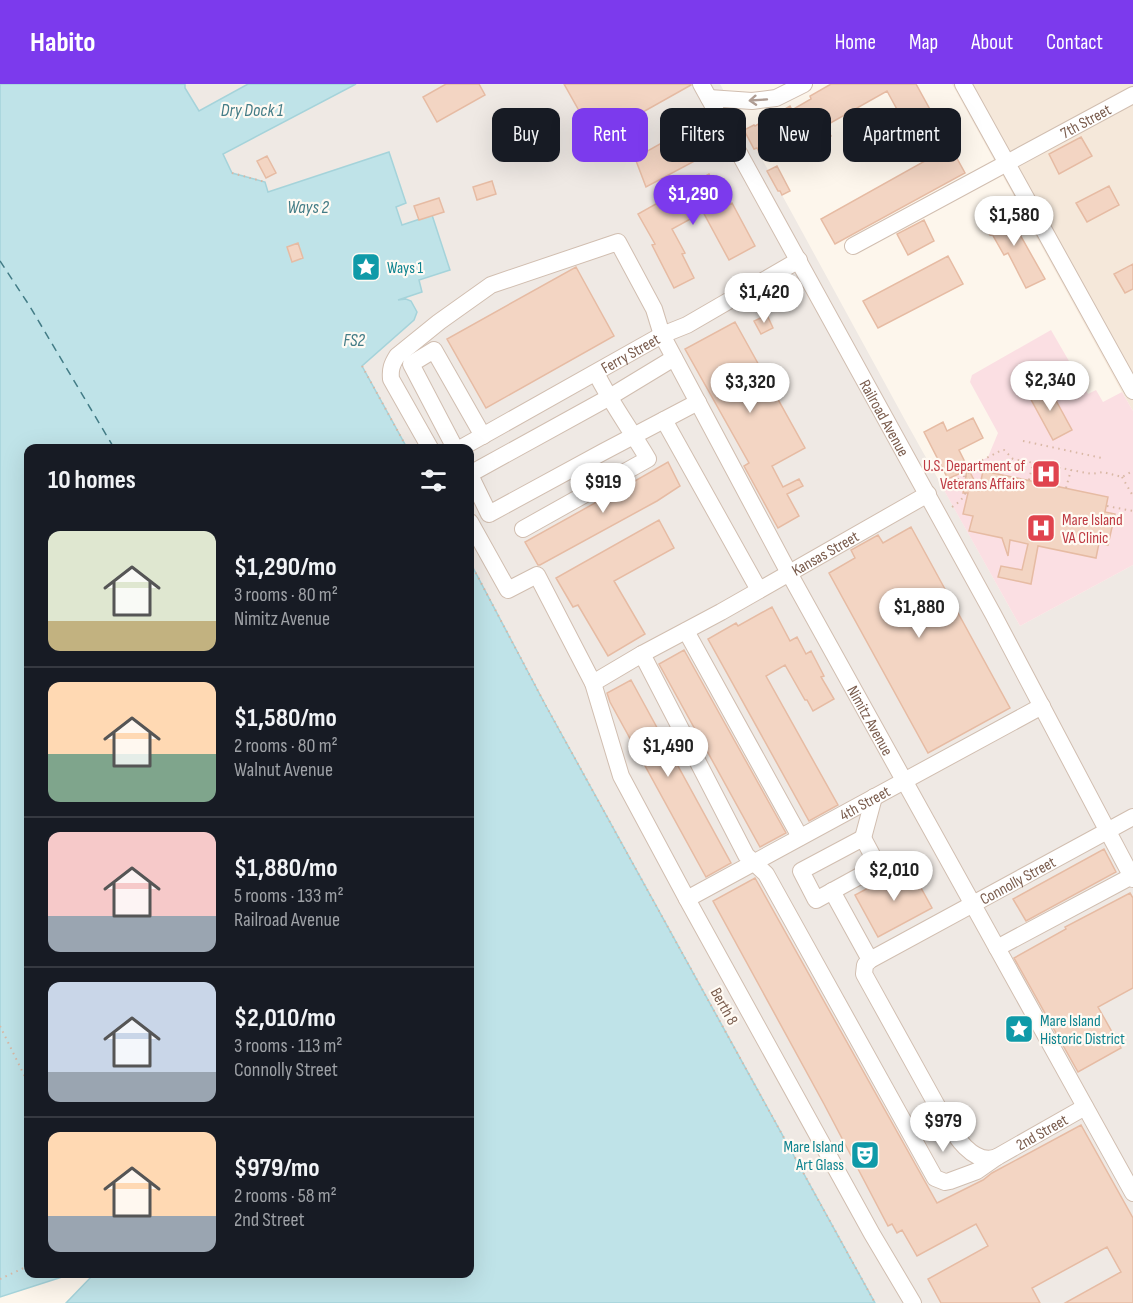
<!DOCTYPE html>
<meta charset="utf-8">
<style>
:root{--surface:#171b24;--page:#20242c;--text:#f1f3f6;--muted:#9ea1a6;--line:#363941;--accent:#7c3aed}
body{margin:0;font-family:"Sofia Sans Condensed",sans-serif;background:var(--page);color:var(--text);height:100vh;display:flex;flex-direction:column;font-size:22px;white-space:nowrap}
*{box-sizing:border-box;margin:0}
p{font-size:20px;color:var(--muted)}
.icon{flex:none;width:33px;height:33px;fill:none;stroke:currentColor;stroke-width:2;stroke-linecap:round;stroke-linejoin:round}
.map{position:relative;flex:1;overflow:hidden}
.sheet{position:absolute;left:24px;top:360px;width:450px;height:834px;display:flex;flex-direction:column;background:var(--surface);border-radius:12px;box-shadow:0 6px 24px #0002}
.sheet>*{flex:none}
.top-card{position:absolute;left:492px;top:24px;width:550px;height:54px;display:flex;gap:12px}
.price{position:absolute;translate:-50% -51px;padding:0 14px;border-radius:21px;background:#fff;color:#222;font-size:20px;line-height:39px;filter:drop-shadow(0 2px 3px #0008)}
.price::after{content:'';position:absolute;left:50%;top:36px;width:18px;height:14px;margin-left:-9px;background:inherit;clip-path:polygon(0 0,100% 0,50% 100%)}
.price.on{background:var(--accent);color:#fff}
ul{padding:0;list-style:none}
li{display:flex;align-items:center;gap:18px;height:150px;padding:0 24px}
li+li{border-top:2px solid var(--line)}
li span{display:grid;place-items:center;flex:none;width:168px;height:120px;border-radius:12px;color:#555}
li>.icon{margin-inline-start:auto}
span .icon{width:72px;height:72px;fill:#fffc;stroke-width:1}
li b{font-size:26px}
h2{display:flex;justify-content:space-between;align-items:center;height:72px;padding:0 24px;font-size:26px}
.tag{padding:0 21px;border-radius:12px;background:var(--surface);box-shadow:0 6px 24px #0002;font-size:21px;line-height:54px}
.tag.on{background:var(--accent);color:#fff}
header{display:flex;align-items:center;gap:36px;box-sizing:border-box;height:84px;padding:0 30px;background:var(--accent);color:#fff}
header strong{font-size:28px}
nav{display:flex;gap:33px;margin-inline-start:auto;font-size:21px}
.map>svg:first-child{display:block}
</style>
<header>
<strong>Habito</strong>
<nav><a>Home</a><a>Map</a><a>About</a><a>Contact</a></nav>
</header>
<div class="map">
<svg width="1133" height="1219" viewBox="0 0 1133 1219">
<rect width="100%" height="100%" fill="#fdf6ec"/>
<path fill="#f5e8da" d="M952,0H1133V327L1122,308Z"/>
<path fill="#efe9e4" d="M185,0H720L782,111L905,336L1020,542L1133,481V1219H875L547,622L470,478V364H407L362,285V282L392,218L380,71L268,108L265,98L232,89L223,71L226,68L203,26L199,27L185,4Z"/>
<path fill="#fbdfe3" d="M1051,246L1088,310L1096,306L1103,318L1122,308L1133,327V481L1020,542L940,399L968,385V384L988,373L998,349L970,298L972,291Z"/>
<path fill="#bfe3e8" stroke="#a5d3da" stroke-width="1.5" d="M0,0H185V4L199,27L248,0H356L223,70L232,89L265,98L268,108L389,68L406,119L396,123L402,141L432,131L450,186L419,196L422,208L398,216L406,215L411,217L417,228L414,236L362,282L407,364H28V1190H67L62,1193L0,1213Z
M470,478L546,622L875,1219H66L94,1190H470Z"/>
<g fill="none" stroke-linecap="round" stroke-linejoin="round">
<path stroke="#437c86" stroke-width="1.5" stroke-dasharray="8 6" stroke-linecap="butt" d="M0,177L29,221L114,364"/>
</g>
<path fill="#f3d5c3" stroke="#e6bba3" stroke-width="1.5" d="M446,0H479L485,11L437,38L423,13Z
M564,0H691V1L595,55Z
M831,0H916L965,89L835,160L821,135L925,77L887,7L825,42L831,52L816,60L810,50L767,74L762,66L759,68L757,64L754,65L744,46L754,41L755,42L790,22L792,26L811,15L810,12Z
M704,35L719,64L646,103L635,74Z
M1081,53L1092,72L1059,90L1049,70Z
M267,72L276,89L266,94L257,77Z
M777,82L790,107L782,111L780,107H778L767,87Z
M709,90L727,122L732,119L755,162L729,176L703,128L672,145L685,169L682,170L694,194L674,204L652,161L655,160L638,130Z
M492,97L496,110L477,116L473,103Z
M1109,102L1119,121L1087,138L1076,119Z
M439,114L444,128L419,136L414,122Z
M1008,125L1016,139L1014,140L1045,195L1026,204L1008,169L1004,171L992,150L990,151L983,139Z
M924,136L934,157L908,171L897,150Z
M298,159L303,174L292,178L287,163Z
M948,172L963,200L878,244L863,217Z
M1133,180V205L1125,209L1114,190Z
M576,183L614,252L486,324L447,255Z
M767,231L773,244L761,250L754,237Z
M735,238L805,364L772,382L783,403L799,395L803,402L787,410L799,432L778,444L744,382L749,379L685,265Z
M1047,300L1072,346L1053,356L1028,310Z
M973,334L983,354L959,366L979,406L983,387L1108,413L1105,428L1115,430L1108,461L1099,459L1096,474L1038,462L1031,500L998,493L1001,482L1022,486L1028,460L1010,456L1008,472L1002,454L969,447L973,432L963,430L968,409H963L967,386L948,395L924,348L943,338L947,347Z
M668,378L680,402L657,417L540,481H538L525,458L595,419L594,417L634,395L635,397Z
M659,436L674,464L614,497L645,550L608,572L578,521L573,523L556,494Z
M911,443L1010,624L928,669L829,489L855,474L851,466L878,451L883,459Z
M772,523L790,557L797,553L806,570L811,567L824,592L821,593L834,615L813,627L807,616H805L785,581L766,592L838,721L809,737L708,555L736,539L738,542Z
M684,566L786,749L760,763L659,580Z
M631,596L731,779L706,793L610,618L607,609Z
M1104,765L1116,788L1026,837L1013,815Z
M909,782L932,824L878,853L855,811Z
M755,794L937,1119L983,1096L992,1089L1081,1041L1133,1134V1219H1065L1121,1188L1107,1163L1032,1204L1040,1219H941L928,1195L988,1162L976,1140L917,1172L902,1146L897,1149L892,1140L888,1142L824,1020L713,817Z
M1130,809L1133,814V904L1098,923L1121,964L1078,988L1014,874L1066,845L1065,843Z"/>
<g fill="none" stroke-linecap="round" stroke-linejoin="round">
<g stroke="#d1beb0" stroke-width="18">
<g id="minor">
<path id="s1" d="M701,0L993,530L1133,795"/>
<path d="M963,0L1133,307"/>
<path d="M709,14L752,17L776,14L804,0"/>
<path id="s2" d="M853,162L1133,11"/>
<path d="M664,336L759,506"/>
<path id="s3" d="M430,364L391,295C390,285 392,280 397,272L439,238L491,201L618,158L654,225L662,251L789,489L1133,1109"/>
<path d="M455,364L411,280L434,266L483,352"/>
<path id="s4" d="M461,364L662,251L687,241L799,176"/>
<path d="M470,390L608,314L674,274"/>
<path d="M470,391L489,430L603,368L698,318"/>
<path d="M470,438L508,506L537,491L593,599L621,692L687,815L872,1150L913,1219"/>
<path d="M523,445L648,375C631,346 611,319 596,289"/>
<path d="M686,547L800,753"/>
<path id="s5" d="M642,570L746,771L766,790L935,1094L945,1098L950,1097L977,1087L997,1073L1085,1023"/>
<path id="s6" d="M593,599L642,570L721,528L928,410"/>
<path d="M863,754L878,782L816,816L801,787Z"/>
<path d="M863,754L874,713"/>
<path d="M832,807L870,876"/>
<path id="s7" d="M687,815L1042,622"/>
<path d="M997,864L1132,792"/>
<path id="s8" d="M997,1073C972,1083 952,1047 941,1029L864,890L865,881L870,876L1133,733"/>
</g>
</g>
<path stroke="#d9b8a5" stroke-width="2" stroke-dasharray="1.5 4.5" stroke-linecap="butt" d="M232,89L265,98
M362,282L407,364
M1023,357L1102,374
M1122,393L1133,412
M1029,396L1033,379
M942,404L978,384L975,380L1002,366H1004L1013,375L1092,390L1103,388L1122,393L1133,387
M1066,404L1071,386
M1107,422L1133,427
M952,423C965,415 970,405 965,391
M470,478L546,622L875,1219
M0,942L28,999
M915,1028L920,1025L926,1037L930,1035
M0,1195L28,1182"/>
<use href="#minor" stroke="#fff" stroke-width="16"/>
</g>
<defs><path id="oneway-shaft" d="M-6 0H5M1.5-3L5.5 0L1.5 3" fill="none" stroke-width="1.6" stroke-linecap="round" stroke-linejoin="round" transform="scale(1.5)"/></defs>
<use stroke="#af9d94" href="#oneway-shaft" transform="translate(758 16) rotate(176)"/>
<defs>
<g id="sight-square" transform="scale(1.5)"><rect x="-9" y="-9" width="18" height="18" rx="4" fill="#0f9aa8" stroke="#fffaf3"/><path d="M0-6L1.8-2.2L6-1.7L2.9 1.2L3.7 5.4L0 3.3L-3.7 5.4L-2.9 1.2L-6-1.7L-1.8-2.2Z" fill="#fff"/></g>
<g id="hospital-square" transform="scale(1.5)"><rect x="-9" y="-9" width="18" height="18" rx="4" fill="#e0444e" stroke="#fffaf3"/><path d="M-5-5h3v3.5h4V-5h3V5h-3V1.5h-4V5h-3Z" fill="#fff"/></g>
<g id="theatre-square" transform="scale(1.5)"><rect x="-9" y="-9" width="18" height="18" rx="4" fill="#0f9aa8" stroke="#fffaf3"/><path d="M-5-5.5Q0-4 5-5.5V0Q5 5 0 6Q-5 5-5 0ZM-3.3-2.5H-1v1.5H-3.3ZM1-2.5H3.3v1.5H1ZM-2.8 1Q0 5.5 2.8 1Z" fill="#fff"/></g>
</defs>
<g fill-rule="evenodd">
<use href="#sight-square" x="366" y="183"/>
<use href="#hospital-square" x="1046" y="390"/>
<use href="#hospital-square" x="1041" y="444"/>
<use href="#sight-square" x="1019" y="945"/>
<use href="#theatre-square" x="865" y="1071"/>
</g>
<g text-anchor="middle" stroke-width="4.5" stroke-linejoin="round" paint-order="stroke">
<g font-size="16" fill="#7a5c4d" stroke="#fffaf3">
<text dy="6" stroke="none"><textPath href="#s2" startOffset="264">7th Street</textPath></text>
<text dy="6" stroke="none"><textPath href="#s4" startOffset="194">Ferry Street</textPath></text>
<text dy="6" stroke="none"><textPath href="#s1" startOffset="381">Railroad Avenue</textPath></text>
<text dy="6" stroke="none"><textPath href="#s6" startOffset="266">Kansas Street</textPath></text>
<text dy="6" stroke="none"><textPath href="#s3" startOffset="897">Nimitz Avenue</textPath></text>
<text dy="6" stroke="none"><textPath href="#s7" startOffset="202">4th Street</textPath></text>
<text dy="6" stroke="none"><textPath href="#s8" startOffset="420">Connolly Street</textPath></text>
<text transform="translate(725 922) rotate(61)" y="6">Berth 8</text>
<text dy="6" stroke="none"><textPath href="#s5" startOffset="722">2nd Street</textPath></text>
</g>
<g font-size="16" fill="#0d838f" stroke="#fffaf3" text-anchor="start">
<text x="387" y="189">Ways 1</text>
<text x="1040" y="942">Mare Island<tspan x="1040" dy="18">Historic District</tspan></text>
<text x="844" y="1068" text-anchor="end">Mare Island<tspan x="844" dy="18">Art Glass</tspan></text>
</g>
<g font-size="16" fill="#be3a42" stroke="#fffaf3" text-anchor="end">
<text x="1025" y="387">U.S. Department of<tspan x="1025" dy="18">Veterans Affairs</tspan></text>
<text x="1062" y="441" text-anchor="start">Mare Island<tspan x="1062" dy="18">VA Clinic</tspan></text>
</g>
<g font-size="18" font-style="italic" fill="#437c86" stroke="#fffaf3">
<text x="252" y="32">Dry Dock 1</text>
<text x="308" y="129">Ways 2</text>
<text x="354" y="262">FS2</text>
</g>
</g>
</svg>
<b class="price on" style="left:693px;top:142px">$1,290</b>
<b class="price" style="left:1014px;top:163px">$1,580</b>
<b class="price" style="left:764px;top:240px">$1,420</b>
<b class="price" style="left:1050px;top:328px">$2,340</b>
<b class="price" style="left:750px;top:330px">$3,320</b>
<b class="price" style="left:603px;top:430px">$919</b>
<b class="price" style="left:919px;top:555px">$1,880</b>
<b class="price" style="left:668px;top:694px">$1,490</b>
<b class="price" style="left:894px;top:818px">$2,010</b>
<b class="price" style="left:943px;top:1069px">$979</b>
<div class="top-card">
<a class="tag">Buy</a>
<a class="tag on">Rent</a>
<a class="tag">Filters</a>
<a class="tag">New</a>
<a class="tag">Apartment</a>
</div>
<section class="sheet">
<h2>10 homes<svg class="icon" aria-label="filters" viewBox="0 0 24 24"><path d="M4 7h16M4 17h16"/><circle cx="9" cy="7" r="2"/><circle cx="15" cy="17" r="2"/></svg></h2>
<ul>
<li><span style="background:linear-gradient(#dfe7d0 75%,#c2b280 0)"><svg class="icon" aria-label="home" viewBox="0 0 24 24"><path d="M3 11l9-7 9 7M6 9v11h12V9"/></svg></span><div><b>$1,290/mo</b><p>3 rooms · 80 m²</p><p>Nimitz Avenue</p></div></li>
<li><span style="background:linear-gradient(#ffd9b3 60%,#7fa58c 0)"><svg class="icon" aria-label="home" viewBox="0 0 24 24"><path d="M3 11l9-7 9 7M6 9v11h12V9"/></svg></span><div><b>$1,580/mo</b><p>2 rooms · 80 m²</p><p>Walnut Avenue</p></div></li>
<li><span style="background:linear-gradient(#f6c9c9 70%,#9aa5b1 0)"><svg class="icon" aria-label="home" viewBox="0 0 24 24"><path d="M3 11l9-7 9 7M6 9v11h12V9"/></svg></span><div><b>$1,880/mo</b><p>5 rooms · 133 m²</p><p>Railroad Avenue</p></div></li>
<li><span style="background:linear-gradient(#c9d6e8 75%,#9aa5b1 0)"><svg class="icon" aria-label="home" viewBox="0 0 24 24"><path d="M3 11l9-7 9 7M6 9v11h12V9"/></svg></span><div><b>$2,010/mo</b><p>3 rooms · 113 m²</p><p>Connolly Street</p></div></li>
<li><span style="background:linear-gradient(#ffd9b3 70%,#9aa5b1 0)"><svg class="icon" aria-label="home" viewBox="0 0 24 24"><path d="M3 11l9-7 9 7M6 9v11h12V9"/></svg></span><div><b>$979/mo</b><p>2 rooms · 58 m²</p><p>2nd Street</p></div></li>
</ul>
</section>
</div>
